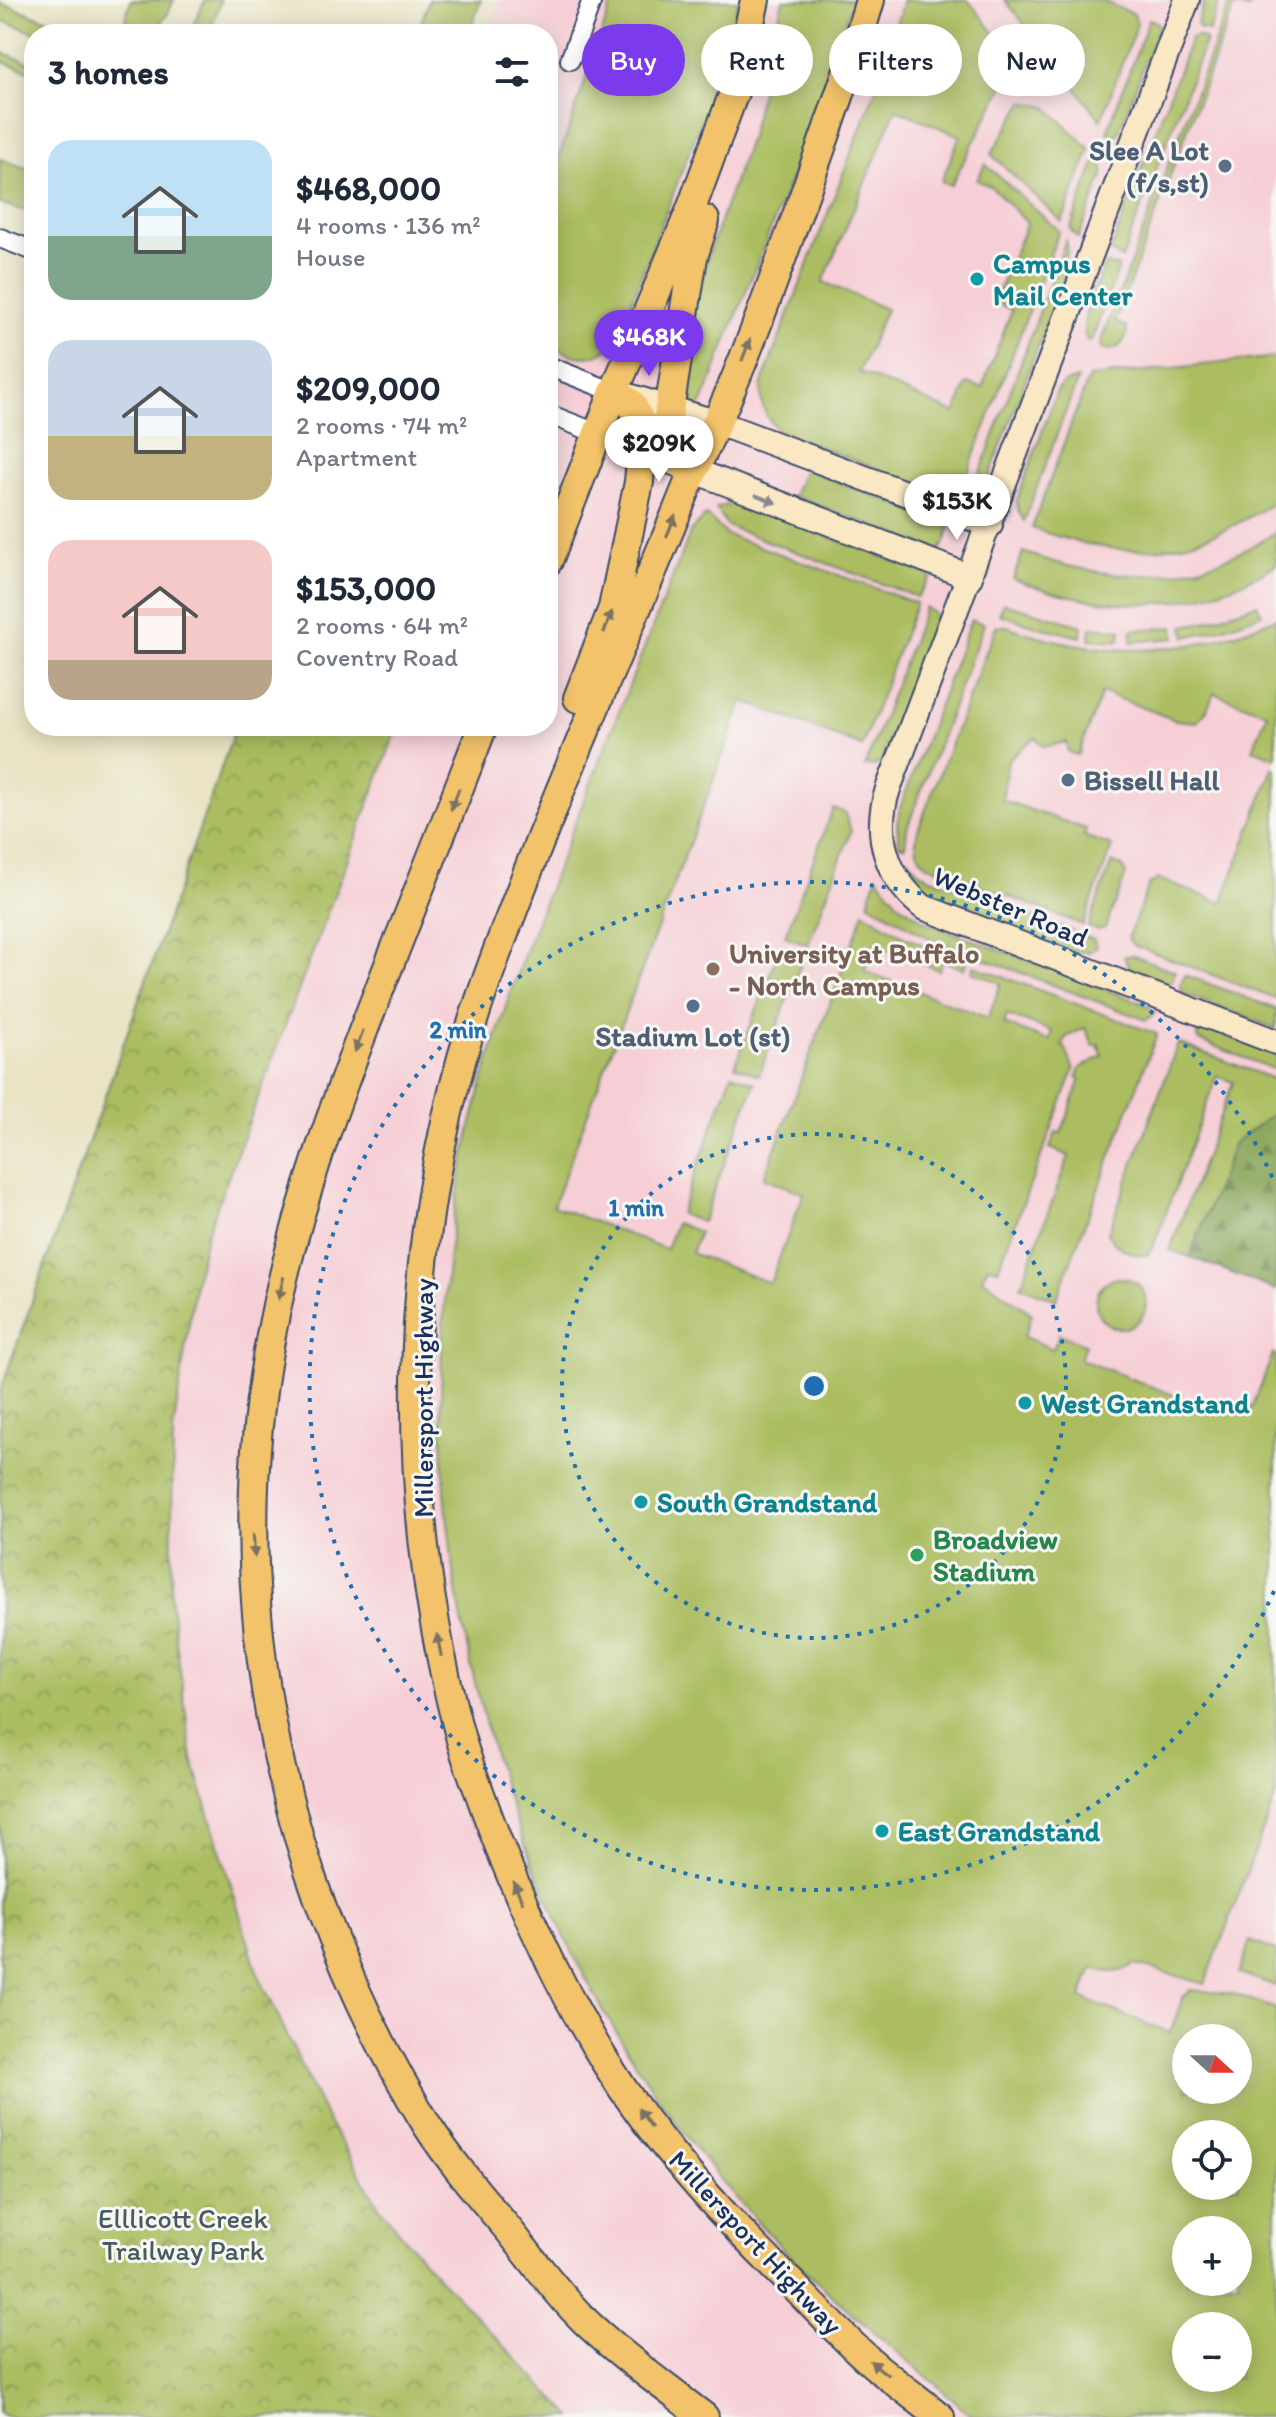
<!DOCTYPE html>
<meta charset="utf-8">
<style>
:root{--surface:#fff;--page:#f6f6f7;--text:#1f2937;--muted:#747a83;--accent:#7c3aed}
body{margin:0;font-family:Itim,sans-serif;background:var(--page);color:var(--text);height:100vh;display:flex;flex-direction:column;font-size:30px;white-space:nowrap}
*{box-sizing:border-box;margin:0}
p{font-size:26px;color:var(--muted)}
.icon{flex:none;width:44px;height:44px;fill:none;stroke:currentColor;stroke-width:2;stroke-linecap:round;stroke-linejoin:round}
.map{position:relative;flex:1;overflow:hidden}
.panel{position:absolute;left:24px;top:24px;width:534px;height:712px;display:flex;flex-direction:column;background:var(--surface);border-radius:32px;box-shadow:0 4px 20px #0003}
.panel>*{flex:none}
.banner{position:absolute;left:582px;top:24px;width:574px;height:72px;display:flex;gap:16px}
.needle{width:52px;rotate:111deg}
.buttons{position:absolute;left:1172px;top:2024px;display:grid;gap:16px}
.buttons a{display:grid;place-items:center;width:80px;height:80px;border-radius:50%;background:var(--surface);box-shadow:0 4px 20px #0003;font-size:40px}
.price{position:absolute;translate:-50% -68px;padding:0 18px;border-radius:28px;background:#fff;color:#222;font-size:26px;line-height:52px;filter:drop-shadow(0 2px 4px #0008)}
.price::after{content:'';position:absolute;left:50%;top:48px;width:24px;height:18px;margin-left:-12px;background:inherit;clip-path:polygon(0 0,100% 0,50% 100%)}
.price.selected{background:var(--accent);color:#fff}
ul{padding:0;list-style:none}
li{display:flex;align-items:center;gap:24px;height:200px;padding:0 24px}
li span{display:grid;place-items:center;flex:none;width:224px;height:160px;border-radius:24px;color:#555}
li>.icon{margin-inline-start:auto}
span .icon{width:96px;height:96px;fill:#fffc;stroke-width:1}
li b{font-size:34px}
h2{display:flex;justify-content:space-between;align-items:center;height:96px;padding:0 24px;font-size:34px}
.chip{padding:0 28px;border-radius:36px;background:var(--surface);box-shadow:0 4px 20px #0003;font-size:28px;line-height:72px}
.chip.selected{background:var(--accent);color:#fff}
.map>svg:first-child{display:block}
</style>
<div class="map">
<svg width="1276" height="2417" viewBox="0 0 1276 2417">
<defs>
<pattern id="forest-firs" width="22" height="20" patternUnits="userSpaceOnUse" patternTransform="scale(2)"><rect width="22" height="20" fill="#88a457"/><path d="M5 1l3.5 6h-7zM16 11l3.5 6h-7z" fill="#6e864b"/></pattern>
<pattern id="park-crowns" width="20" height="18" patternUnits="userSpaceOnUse" patternTransform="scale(2)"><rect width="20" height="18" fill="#abbd61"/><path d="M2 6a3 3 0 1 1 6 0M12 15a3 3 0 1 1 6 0" fill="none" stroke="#8a9a53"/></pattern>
</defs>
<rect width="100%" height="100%" fill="#f6f6f2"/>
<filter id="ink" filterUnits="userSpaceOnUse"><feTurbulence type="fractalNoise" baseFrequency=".0125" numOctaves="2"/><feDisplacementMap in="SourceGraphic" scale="16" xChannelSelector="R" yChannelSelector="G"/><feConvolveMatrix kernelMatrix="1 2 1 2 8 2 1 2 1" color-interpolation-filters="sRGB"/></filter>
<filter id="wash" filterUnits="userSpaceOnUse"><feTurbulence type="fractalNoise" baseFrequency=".006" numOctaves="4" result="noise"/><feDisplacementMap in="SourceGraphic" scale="32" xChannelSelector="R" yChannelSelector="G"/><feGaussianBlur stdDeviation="1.8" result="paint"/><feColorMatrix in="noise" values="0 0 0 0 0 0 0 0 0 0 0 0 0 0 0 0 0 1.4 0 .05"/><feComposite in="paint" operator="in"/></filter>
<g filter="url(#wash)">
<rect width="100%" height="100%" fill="#eae4c5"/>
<path fill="#f6cfd6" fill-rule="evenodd" d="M499,0H1276V2417H9L0,2413V1392L236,726H548V34H487ZM1186,2038H1238V2090H1186ZM1186,2134H1238V2186H1186ZM1186,2230H1238V2282H1186ZM1186,2326H1238V2378H1186Z"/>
<path fill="#abbd61" stroke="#637660" stroke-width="2" fill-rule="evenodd" d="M131,0H174L167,15L149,34H130L125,18Z
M205,0H221L209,34H189Z
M429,0H481L469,34H417Z
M613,0H739L710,98L619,334C602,365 571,362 548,339V189Z
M783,0H853L798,160L702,403L696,410L679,401L695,303L709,253L750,137Z
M903,0H968L1008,50L1011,63L1006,81L951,185L941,182L960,136L896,109L823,282L886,309L859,372L955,413L967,383L982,388L1012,310L994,302L1027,223L992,187L977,180L985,164L1059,231L964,483L953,498L783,433C765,421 759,403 762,383L884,68Z
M1005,0H1100L1134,14L1137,24L1101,120Z
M1205,0H1220L1209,31L1199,28L1197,23Z
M1231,0H1253L1249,9L1234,6L1115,322L1127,327C1128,343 1117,351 1102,350L1101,341Z
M0,3L88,34H39L0,20Z
M1149,19L1157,22L1159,26L1118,134L1113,136L1107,132Z
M1197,36L1206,40L1122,258L1110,252L1191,38Z
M0,52L34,64V73L0,61Z
M1024,102L1047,107L1090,149L1062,222L991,154Z
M1097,158L1103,167V176L1078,238L1070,229Z
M0,159L34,171V214L0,203Z
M1066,240L1068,250L1064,262L1069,264L987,483L979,493L971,498Z
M1105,264L1119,267L1092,339L1088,342C1075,323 1098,284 1105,264Z
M1276,357V501C1189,557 1129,563 1032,528L1089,377Z
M1078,379L1024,521L1018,511L1017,500L1057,391L1064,383Z
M804,469L950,524L946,541L939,551L793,496Z
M731,504H742L928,574L931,577L917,597L727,526L716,508Z
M706,515L727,535L916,603L862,746L743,701L553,1206L666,1249L676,1223L699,1232L691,1253L770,1283L804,1193L764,1178L864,912L907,938L966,963L964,969L943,961L939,970L874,945L864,971L988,1018L1001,983L972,972L974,966L1157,1034L1056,1300L1021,1286L1069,1156L1050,1148L1056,1132L1061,1133L1081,1079L1077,1077L1080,1068L1103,1056L1098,1045L1094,1046L1085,1028L1066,1037L1062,1046L1065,1047L1074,1070L998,1269L988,1266L982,1278L1032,1314L1024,1337L1053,1349L1059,1334L1085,1344L1080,1359L1220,1413L1226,1398L1252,1408L1273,1354L1276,1355V1795L1205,1984L1134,1964C1120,1975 1108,1973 1092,1968L1081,1998L1170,2033L1183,1997L1190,1990L1235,1994L1276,2009V2417C1199,2417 1123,2417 1046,2417C1031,2417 986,2417 974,2416C962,2411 948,2394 937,2385C900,2354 863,2323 827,2291C532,2021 397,1608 454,1215C474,1078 524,951 575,823C613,726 652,628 691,531ZM1007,1015L1052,1031L1049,1041L1004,1024ZM1186,2038H1238V2090H1186ZM1186,2134H1238V2186H1186ZM1238,2230V2282H1186V2230ZM1186,2326H1238V2378H1186Z
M1276,532V565C1189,617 1104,612 1013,579L1023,552C1113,585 1193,586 1276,532Z
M1004,603L1082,626L1081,637L1039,627L999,614Z
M1257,604L1262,614L1222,628L1186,637L1184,626L1208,621Z
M925,607L936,615L881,761L876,765L865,766Z
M1276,618V758L1253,749L1267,713L1214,693L1207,710L1197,722L1175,720L1102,692L1078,755L1068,752L1066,742L1044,747L1035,737L1008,760L1002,800L1086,829L1084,836L1112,846L1083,925L928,865C914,855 914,842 919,827L996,626H1006C1101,659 1183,659 1276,618Z
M971,620L984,624L907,828L905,847L899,845L897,824L900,808Z
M1091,627L1121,630L1119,641L1090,639Z
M1174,627L1175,638L1131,642L1132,630Z
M1273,768L1276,769V999L1133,945L1128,938L1149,884L1159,879L1222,903Z
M833,808L845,813L851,831L808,945L785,936Z
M909,859L917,870L926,876L1094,940L1096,947L1089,952H1074L943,902L918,884L905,864Z
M1112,862L1123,867L1126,875L1105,928L1097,930L1088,927Z
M877,876L898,903L930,924L1142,1003L1150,1008L1155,1014L1146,1020L929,938L868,902Z
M781,946L804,955L759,1075L735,1066Z
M1131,955L1175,971L1172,981L1165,987L1132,973L1124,957Z
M1185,975L1276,1009V1029L1182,993L1181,984Z
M1202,1027L1276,1055V1070L1198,1040L1196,1028Z
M1178,1043L1276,1080V1112L1234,1143L1190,1257L1170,1250L1233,1082L1217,1076L1154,1244L1147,1255C1133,1256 1112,1247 1108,1233Z
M732,1074L755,1083L702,1222L680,1214Z
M1096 1303a25 25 0 1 1 50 0a25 25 0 1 1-50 0Z
M1250,1941L1276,1951V1986L1239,1973Z"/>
<path fill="url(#forest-firs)" stroke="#526a5a" stroke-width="2" d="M1276,1112V1290L1190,1257L1234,1143Z"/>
<path fill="url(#park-crowns)" stroke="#637660" stroke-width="2" d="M236,726H398L207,1233L196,1277L173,1432L171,1605L192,1758L258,1974L327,2119L381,2209L426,2264L572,2417H9L0,2413V1392Z"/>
</g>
<g filter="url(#ink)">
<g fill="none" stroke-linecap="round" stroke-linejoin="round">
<g stroke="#3a4a6d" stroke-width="22">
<path id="street" d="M570,60L592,0
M0,238L34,251
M548,366L614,392
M548,414L599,434"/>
</g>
<g stroke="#3a4a6d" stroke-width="28">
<path id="secondary" d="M1187,0L888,789C873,834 886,877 923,907L1276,1042
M615,392L718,423L990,525
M599,434L970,577"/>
</g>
<g stroke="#3a4a6d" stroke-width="32">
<path id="primary" d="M870,0C850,70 824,138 800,207C768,296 736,387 693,472C638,610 576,745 523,884C505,931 486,978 471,1027C401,1254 398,1507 460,1736C466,1760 477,1784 485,1808C517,1896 556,1982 606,2063C656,2143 720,2213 787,2279C815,2307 842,2337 872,2363C894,2382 918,2399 940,2417
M693,472C673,456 669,449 667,423L693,257L705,220
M548,561L614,392L690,212L736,87L755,0
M578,698L613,608L639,482L643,434L640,421L631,403L614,392
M483,726C450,811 417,895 383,980C338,1094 295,1209 272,1330C219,1603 282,1889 427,2125C450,2161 480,2196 508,2229C533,2260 558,2295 587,2323C623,2357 665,2387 704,2417"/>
</g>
<use href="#street" stroke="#fff" stroke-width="18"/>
<use href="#secondary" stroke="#fae7c3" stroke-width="24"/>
<use href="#primary" stroke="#f2c36a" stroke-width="28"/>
</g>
<defs><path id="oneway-solid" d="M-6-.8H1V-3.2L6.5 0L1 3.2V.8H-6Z" transform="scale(2)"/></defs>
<g fill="#7c7263">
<use href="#oneway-solid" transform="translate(746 350) rotate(-69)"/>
<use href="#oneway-solid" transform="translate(671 526) rotate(-67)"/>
<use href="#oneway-solid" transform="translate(608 622) rotate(-69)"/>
<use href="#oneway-solid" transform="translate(455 799) rotate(111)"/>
<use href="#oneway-solid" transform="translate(359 1041) rotate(111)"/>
<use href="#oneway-solid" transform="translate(281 1288) rotate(103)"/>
<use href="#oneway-solid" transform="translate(254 1546) rotate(87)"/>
<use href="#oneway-solid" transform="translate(439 1645) rotate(-101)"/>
<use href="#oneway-solid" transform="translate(518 1892) rotate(-114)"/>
<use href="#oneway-solid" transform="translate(645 2118) rotate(-125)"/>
<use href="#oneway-solid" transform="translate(879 2368) rotate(-141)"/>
</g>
<use fill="#8a8b90" href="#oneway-solid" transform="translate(766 499) rotate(21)"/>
</g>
<g fill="none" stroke="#1f6fb2" stroke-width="4" stroke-dasharray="4 8">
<circle cx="814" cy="1386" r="252"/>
<path d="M1274 1591A504 504 0 1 1 1274 1181"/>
</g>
<g fill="#5c6f8a" stroke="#f6f6f2" stroke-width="3">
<circle cx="1225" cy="166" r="8"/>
<circle cx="1068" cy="780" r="8"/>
<circle cx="693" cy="1006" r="8"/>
</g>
<g fill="#0f9aa8" stroke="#f6f6f2" stroke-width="3">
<circle cx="977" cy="279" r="8"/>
<circle cx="1025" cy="1403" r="8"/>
<circle cx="641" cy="1502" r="8"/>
<circle cx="882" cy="1831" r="8"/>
</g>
<circle fill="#8d6e63" stroke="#f6f6f2" stroke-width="3" cx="713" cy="969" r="8"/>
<circle fill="#2e9e5b" stroke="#f6f6f2" stroke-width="3" cx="917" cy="1555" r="8"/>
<g text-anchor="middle" stroke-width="6" stroke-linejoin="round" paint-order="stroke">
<g font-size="28" font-weight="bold" fill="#4e5e75" stroke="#f6f6f2" text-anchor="end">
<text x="1209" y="160">Slee A Lot<tspan x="1209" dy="32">(f/s,st)</tspan></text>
<text x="1084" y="790" text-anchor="start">Bissell Hall</text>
<text x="693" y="1046" text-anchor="middle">Stadium Lot (st)</text>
</g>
<g font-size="28" font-weight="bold" fill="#0d838f" stroke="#f6f6f2" text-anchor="start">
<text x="993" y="273">Campus<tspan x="993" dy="32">Mail Center</tspan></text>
<text x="1041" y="1413">West Grandstand</text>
<text x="657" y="1512">South Grandstand</text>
<text x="898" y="1841">East Grandstand</text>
</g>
<g font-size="28" fill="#1b2f5e" stroke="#f6f6f2">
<text transform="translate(1011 906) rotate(23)" y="10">Webster Road</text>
<text transform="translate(423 1398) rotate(-90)" y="10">Millersport Highway</text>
<text transform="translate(756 2242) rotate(47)" y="10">Millersport Highway</text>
</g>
<g font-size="28" font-weight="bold" fill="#785e54" stroke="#f6f6f2" text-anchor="start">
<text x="729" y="963">University at Buffalo<tspan x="729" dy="32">- North Campus</tspan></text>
</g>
<g font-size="28" font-weight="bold" fill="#27864d" stroke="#f6f6f2" text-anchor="start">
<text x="933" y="1549">Broadview<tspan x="933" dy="32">Stadium</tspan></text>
</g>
<g font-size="28" fill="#465a5f" stroke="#f6f6f2">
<text x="183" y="2228">Elllicott Creek<tspan x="183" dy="32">Trailway Park</tspan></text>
</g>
</g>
<circle cx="814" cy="1386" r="12" fill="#1f6fb2" stroke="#f6f6f2" stroke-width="4"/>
<g font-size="24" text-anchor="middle" font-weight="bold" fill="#1f6fb2" stroke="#f6f6f2" stroke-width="6" stroke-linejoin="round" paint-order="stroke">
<text x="458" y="1038">2 min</text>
<text x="636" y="1216">1 min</text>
</g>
</svg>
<div class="buttons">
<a><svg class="needle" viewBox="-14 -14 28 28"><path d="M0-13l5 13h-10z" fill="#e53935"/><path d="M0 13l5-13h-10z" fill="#747a83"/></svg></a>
<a><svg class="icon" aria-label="locate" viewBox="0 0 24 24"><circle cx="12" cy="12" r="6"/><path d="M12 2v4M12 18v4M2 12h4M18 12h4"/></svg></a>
<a>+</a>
<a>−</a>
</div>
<b class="price selected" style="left:649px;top:378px">$468K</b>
<b class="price" style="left:659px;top:484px">$209K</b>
<b class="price" style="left:957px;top:542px">$153K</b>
<div class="banner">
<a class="chip selected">Buy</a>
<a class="chip">Rent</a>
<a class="chip">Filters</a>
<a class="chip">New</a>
</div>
<section class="panel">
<h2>3 homes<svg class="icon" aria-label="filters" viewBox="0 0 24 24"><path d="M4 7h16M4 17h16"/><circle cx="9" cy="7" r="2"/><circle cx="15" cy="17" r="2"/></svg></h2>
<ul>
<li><span style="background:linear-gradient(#bfe0f5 60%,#7fa58c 0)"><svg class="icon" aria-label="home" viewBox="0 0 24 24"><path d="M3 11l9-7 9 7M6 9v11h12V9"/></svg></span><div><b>$468,000</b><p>4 rooms · 136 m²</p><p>House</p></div></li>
<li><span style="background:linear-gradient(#c9d6e8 60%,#c2b280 0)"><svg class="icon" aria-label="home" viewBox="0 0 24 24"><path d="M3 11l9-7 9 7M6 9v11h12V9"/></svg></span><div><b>$209,000</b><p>2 rooms · 74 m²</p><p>Apartment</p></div></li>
<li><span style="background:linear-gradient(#f6c9c9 75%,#b9a48a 0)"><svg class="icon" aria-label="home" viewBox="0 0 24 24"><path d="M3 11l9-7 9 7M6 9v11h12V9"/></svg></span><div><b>$153,000</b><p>2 rooms · 64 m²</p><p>Coventry Road</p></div></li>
</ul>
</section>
</div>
